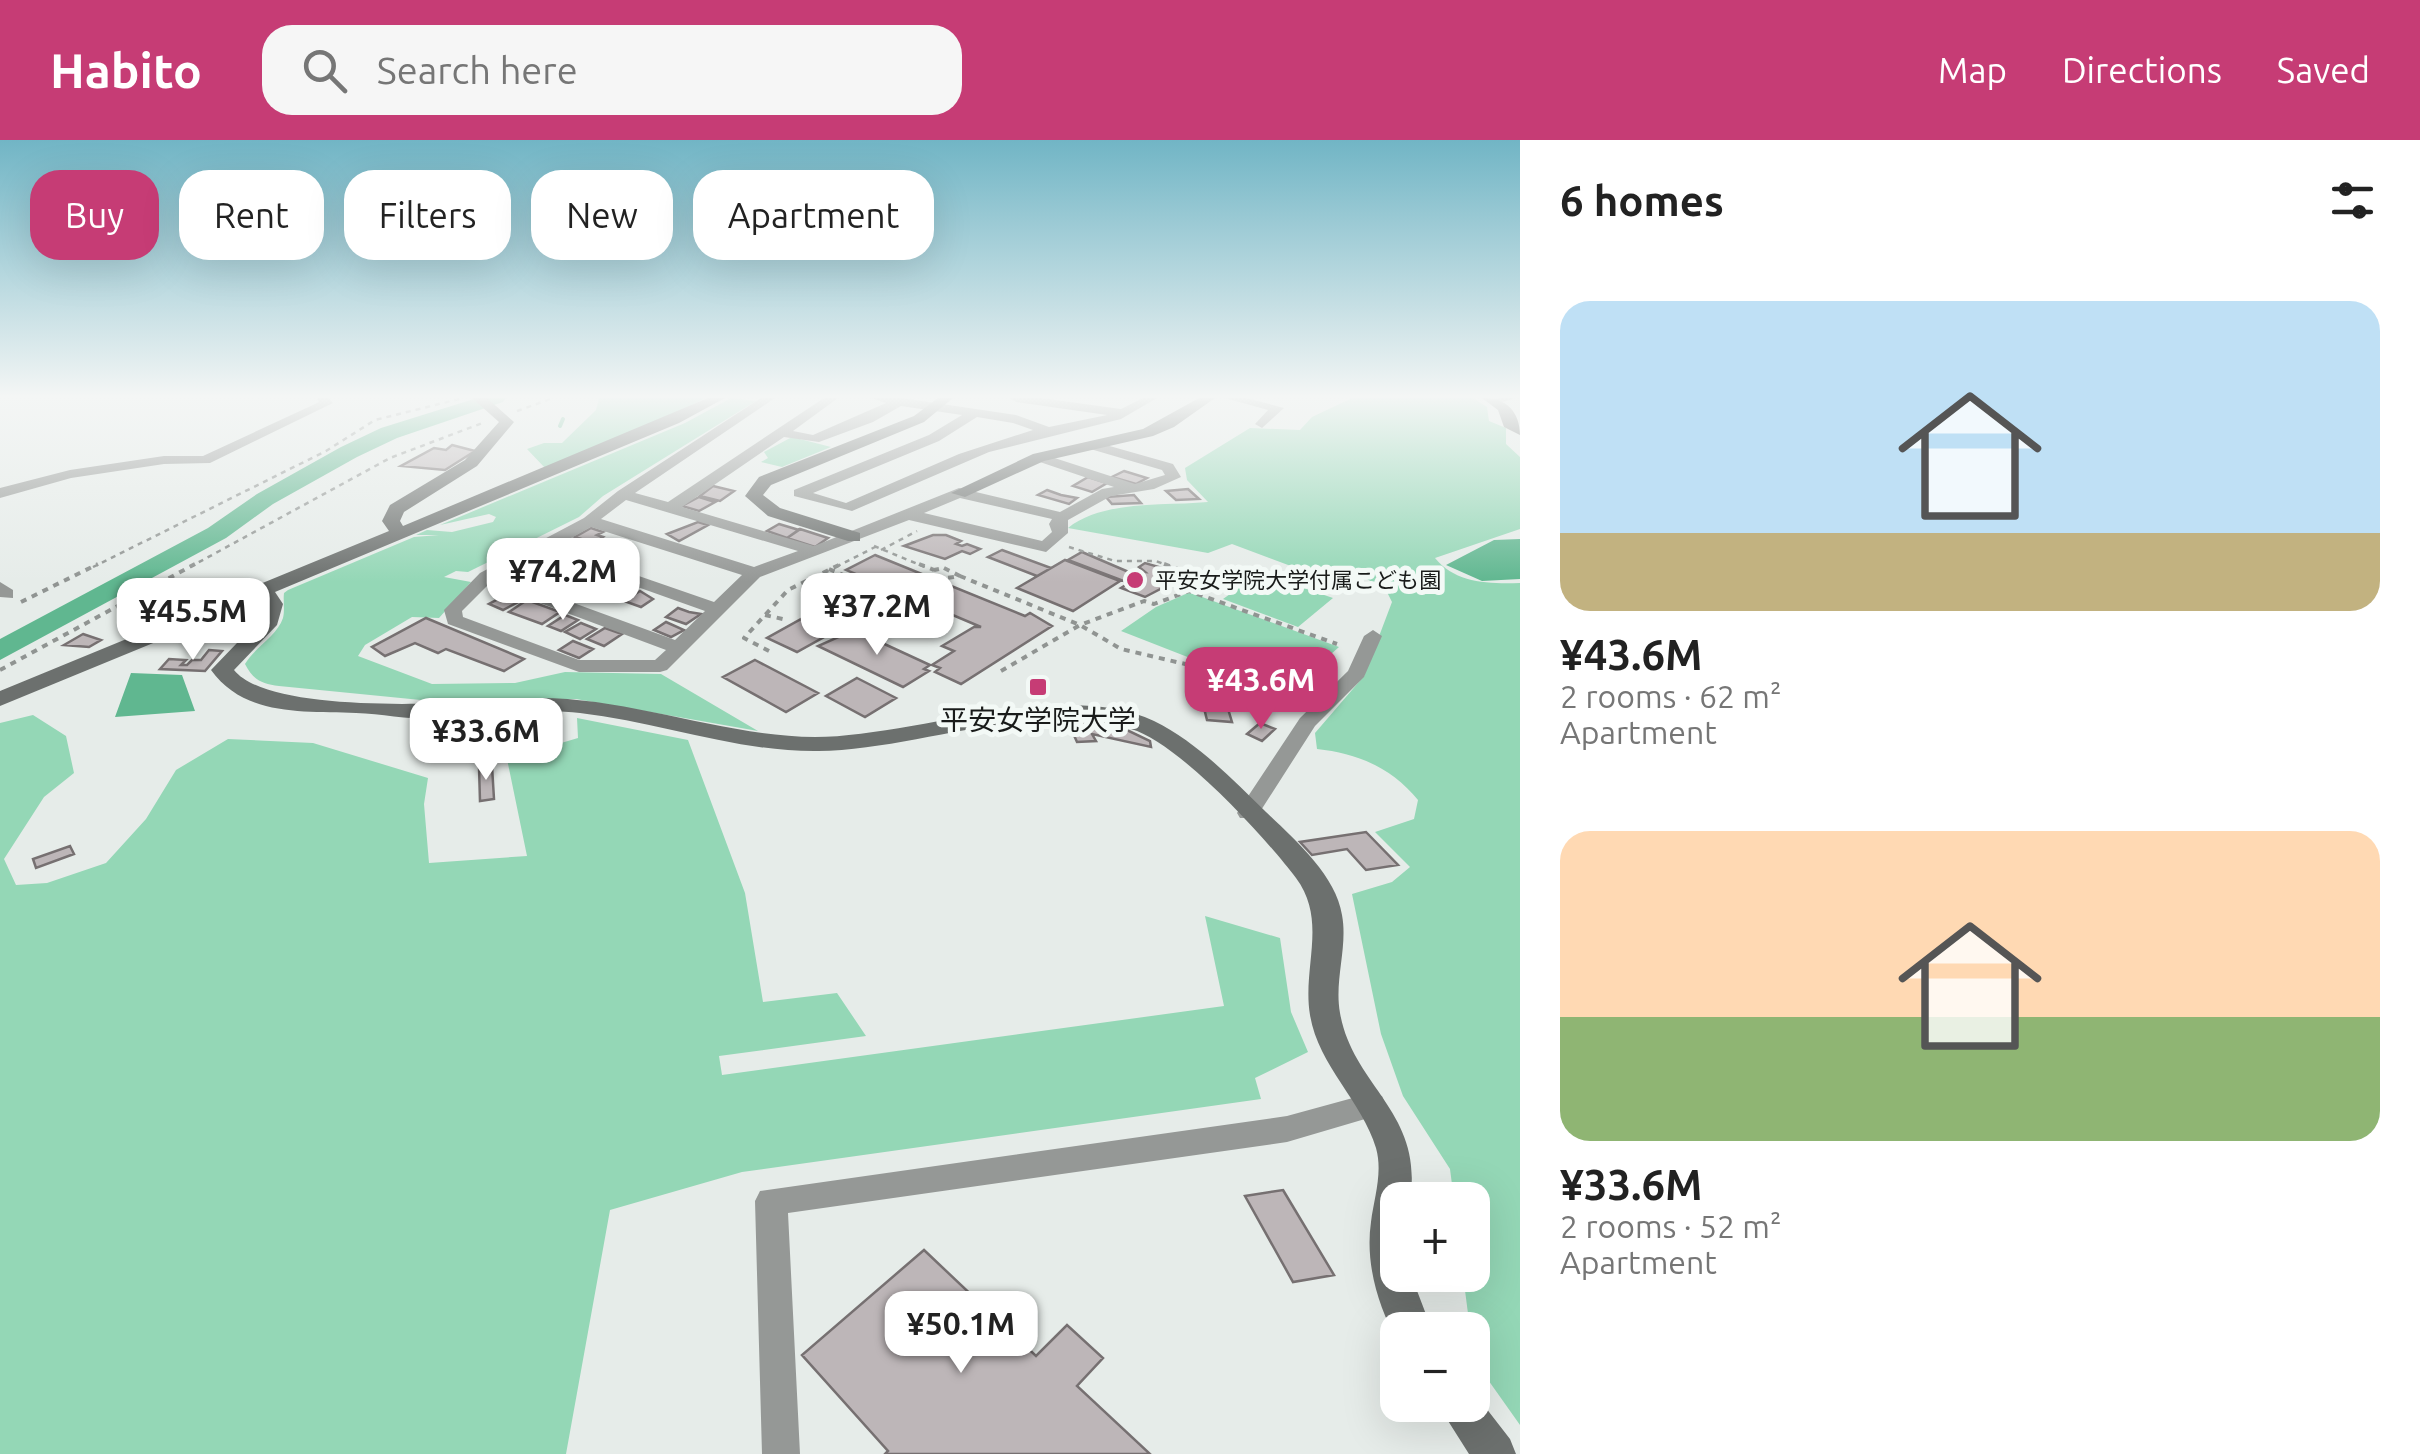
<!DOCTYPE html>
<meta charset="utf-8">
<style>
:root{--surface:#fff;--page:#f6f6f6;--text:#222;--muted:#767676;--accent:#c63c75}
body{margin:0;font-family:Ubuntu,"Noto Sans JP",sans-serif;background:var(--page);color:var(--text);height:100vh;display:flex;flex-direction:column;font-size:38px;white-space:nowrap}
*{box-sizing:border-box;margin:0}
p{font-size:32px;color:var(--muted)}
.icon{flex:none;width:55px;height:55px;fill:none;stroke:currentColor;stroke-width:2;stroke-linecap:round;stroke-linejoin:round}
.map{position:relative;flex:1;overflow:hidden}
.side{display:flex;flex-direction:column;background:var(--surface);width:900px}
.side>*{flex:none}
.banner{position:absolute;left:30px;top:30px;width:950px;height:90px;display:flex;gap:20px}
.fabs{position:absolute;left:1380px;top:1042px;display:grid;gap:20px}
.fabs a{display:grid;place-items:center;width:110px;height:110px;border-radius:20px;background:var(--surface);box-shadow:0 10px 40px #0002;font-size:50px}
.price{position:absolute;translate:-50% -85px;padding:0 22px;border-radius:20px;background:#fff;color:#222;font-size:32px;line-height:65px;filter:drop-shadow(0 2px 5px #0008)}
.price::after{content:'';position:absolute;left:50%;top:60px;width:30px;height:22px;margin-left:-15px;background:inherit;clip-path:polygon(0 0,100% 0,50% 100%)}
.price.on{background:var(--accent);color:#fff}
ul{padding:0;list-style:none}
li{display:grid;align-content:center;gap:20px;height:530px;padding:0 40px}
li span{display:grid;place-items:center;height:310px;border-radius:30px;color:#555}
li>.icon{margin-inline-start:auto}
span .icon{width:180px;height:180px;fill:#fffc;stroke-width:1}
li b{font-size:42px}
h2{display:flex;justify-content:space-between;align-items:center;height:120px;padding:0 40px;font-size:42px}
.chip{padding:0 35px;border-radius:30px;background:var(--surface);box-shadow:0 10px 40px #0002;font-size:35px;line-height:90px}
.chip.on{background:var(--accent);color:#fff}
header{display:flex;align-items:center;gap:60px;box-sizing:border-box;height:140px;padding:0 50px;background:var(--accent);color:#fff}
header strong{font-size:48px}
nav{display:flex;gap:55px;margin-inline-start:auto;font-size:35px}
.search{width:700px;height:90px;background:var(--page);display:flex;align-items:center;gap:25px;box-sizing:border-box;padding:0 35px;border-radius:30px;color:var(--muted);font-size:38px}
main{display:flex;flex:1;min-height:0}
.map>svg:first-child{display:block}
</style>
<header>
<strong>Habito</strong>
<div class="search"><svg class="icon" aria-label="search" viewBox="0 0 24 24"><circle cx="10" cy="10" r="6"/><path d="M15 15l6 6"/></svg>Search here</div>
<nav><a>Map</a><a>Directions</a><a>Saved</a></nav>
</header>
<main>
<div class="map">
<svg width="1520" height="1314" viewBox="0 0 1520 1314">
<rect width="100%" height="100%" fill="#e6ece9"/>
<path fill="#94d7b6" d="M599,258H705L670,277L545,328L527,309L544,303H562L596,270Z
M731,258L756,261L603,356L579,377L468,432L456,431L444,437L471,442L439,478L412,477L365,505L358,516L432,544L515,543L565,532L661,534L758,591L576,559L431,561L279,546C262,544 253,540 245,524C255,507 277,496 283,478C285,470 283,461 284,453L288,450L414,397L439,395H416L427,390L452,392L493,382L496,377L489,374L440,385L685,283Z
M1352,258H1473L1487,267L1489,281L1506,288V304L1520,317V389L1435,418C1455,443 1488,444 1520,443V1285L1474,1220L1463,1135H1472V1060H1454L1450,1029L1403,956L1381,894L1352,754L1392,742L1410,727L1375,692L1414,679L1418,660C1392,628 1357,613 1317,609L1315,593L1364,536L1392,462L1386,450L1367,439L1338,432L1315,435L1232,404L1208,413L1068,388C1102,360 1165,366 1208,362L1187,340L1185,328L1250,288L1300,290L1312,277Z
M792,297L831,307L782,327L761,322L768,318L764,312Z
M1260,433L1333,458L1298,487L1223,459Z
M1188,453L1194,454L1339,507L1285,555L1121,491L1156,467Z
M33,575L66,596L74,633L44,657L4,719L16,745L47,743L106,723L146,679L176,630L228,599L313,603L428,638L424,664L429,723L527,716L507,619L578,598L577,578L688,600L745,753L763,862L837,853L866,896L719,916L722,935L1224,866L1205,776L1280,798L1291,872L1308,912L1255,938L1261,959L742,1032L610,1070L566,1314H0V583Z"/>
<path fill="#60b790" d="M1520,399V439L1482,441L1446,425L1494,400Z
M131,533L182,535L195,571L115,577Z"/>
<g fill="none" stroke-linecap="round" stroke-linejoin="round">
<path stroke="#60b790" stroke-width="4" d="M560,286L563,279"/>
<path fill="#60b790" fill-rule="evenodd" d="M477,258H506L503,262L397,298L357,317L273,364L226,398L0,520V499L208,388L257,354L341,307L381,288Z"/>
</g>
<path fill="#bdb6b8" stroke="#767071" stroke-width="2.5" d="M452,305L475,311L445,330L401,326L434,308L446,310Z
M1124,331L1147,338L1136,344L1112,337Z
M1088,337L1107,343L1092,352L1073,346Z
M713,346L734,351L720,361L700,356Z
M1188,349L1199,359L1176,360L1166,351Z
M1047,350L1061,355L1077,358L1069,364L1038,355Z
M1134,355L1141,363L1112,364L1106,357Z
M699,357L715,362L699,371L682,366Z
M698,382L708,385L679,401L667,394Z
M779,384L799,390L787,398L767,391Z
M591,388L603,392L597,395L603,397L594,403L575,397Z
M800,389L828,398L815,407L787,398Z
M933,395H946L961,401L956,404L962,406L967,404L980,409L970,414L962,411L945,419L904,406Z
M1002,410L1051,428L1037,436L988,417Z
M1082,412L1138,436L1141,434L1133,431L1145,432L1139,427L1145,423L1187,435L1145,457L1121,448L1129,443L1068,420Z
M541,415L558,423L544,431L522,423Z
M875,415L1025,476L1030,473L1052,486L961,544L935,532L940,528L932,525L954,511L942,506L974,487H981L846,430Z
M1065,420L1120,441L1073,471L1017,448Z
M516,425L525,427L538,432L520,442L505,435Z
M866,443L898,456L797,512L767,498Z
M640,451L653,459L641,467L624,461Z
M506,455L520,461L503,470L489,464Z
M527,460L560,472L542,484L509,472Z
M678,468L689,472L701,474L686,484L666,477Z
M565,475L578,480L561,491L548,486Z
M426,478L524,519L504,531L446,509L438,513L415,503L385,516L372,507Z
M666,482L684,490L671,497L654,490Z
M581,483L596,489L580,499L565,492Z
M605,488L622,494L604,506L587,499Z
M854,490L930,525L924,529L929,531L903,547L818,506Z
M83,494L101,500L89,507L64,505Z
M573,501L593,509L579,518L559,510Z
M209,510L222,511L205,531L160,529L169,519L186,520L181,525H187L192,520H201Z
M755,520L818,553L786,572L723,537Z
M857,538L896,558L865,577L826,556Z
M1204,568L1228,569L1232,582L1207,580Z
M1068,582L1129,591L1150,601L1151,607L1092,594L1096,601L1077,602Z
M1260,583L1275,589L1262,601L1247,594Z
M492,626L494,659L480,661L479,627Z
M1366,692L1398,725L1366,730L1347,709L1312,715L1300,702Z
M70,706L74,714L36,728L33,719Z
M1283,1050L1334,1135L1293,1142L1245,1056Z
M924,1110L1036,1216L1067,1185L1103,1218L1077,1246L1150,1314H885L888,1311L802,1215Z"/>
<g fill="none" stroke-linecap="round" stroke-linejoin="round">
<path stroke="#909492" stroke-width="2.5" stroke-dasharray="5 5" stroke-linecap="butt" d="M517,271L553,258
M874,406L925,427
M1069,407L1115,421H1156L1171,427
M881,410L917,391
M93,427L326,311L375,280L463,258
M190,427L390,318L485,282
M836,427L875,407"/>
<path stroke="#909492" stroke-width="4" stroke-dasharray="6 6" stroke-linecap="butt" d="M919,424L934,430
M1164,424L1183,431
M944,428L960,436L940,439L934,430Z
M829,429L855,440
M960,436L1080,485L1121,509L1198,527L1277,555
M905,458L909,456
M21,462L98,424
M765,475L787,480
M769,511L744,498L788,450L841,424
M0,530L195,424
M1001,531L1080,485L1144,461L1154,464L1189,451L1337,504"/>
<path fill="#959896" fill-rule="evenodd" d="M317,258H329L333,263L210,323L164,324L71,338L0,358V348L70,330L164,316H203L315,264L319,262Z
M761,258H775L635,353L668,362L824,258H838L793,291L813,295L886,263L871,258H902L1016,275L1049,287L1107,275L1016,262L1010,258H1041L1121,269L1143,258H1157L1121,279L989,312L852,371L794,356V350L929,295L962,275L901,266L873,282L819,302L784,297L682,367L814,406L959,348L1060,372L1102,349L1114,347L1034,320L1032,317L1039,313L1135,344L1165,335L1162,330L1087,308L1085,305L1092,301L1173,324L1181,337L1154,349L1111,356L1068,380V393L1046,412L909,380L760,437L667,530L660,532H579L448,484L444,470L480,433L584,378L618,351ZM977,277L1013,283L1033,290L959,314L846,363L813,353L939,301ZM960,358L1052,379L1049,384L1052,392L1042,401L924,373ZM626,360L798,411L754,427L601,379ZM591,387L742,435L714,462L555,407ZM542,413L705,471L675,500L500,436ZM489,444L666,510L655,520H579L463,477L462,471Z
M1225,258H1247L1284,268L1262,288L1255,284L1268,270Z
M1499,258H1516L1493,265V259Z
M0,442L13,450V458L0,457Z
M1373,490L1382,496L1364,537L1315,586L1256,678H1240L1237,673L1300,578L1348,531L1364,496Z
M1371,953L1382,956L1386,965L1382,974L1287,1002L788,1073L800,1314H762L755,1061L760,1051L1287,976Z"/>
<path fill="#6c706e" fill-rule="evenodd" d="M472,258H487L514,282L477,326L404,372L400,381L403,386L708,258H725L679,283L275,452L283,464L277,485L234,530C270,575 457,564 514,559C617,551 713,596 815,597C913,597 1064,538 1154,581C1197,602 1232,639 1266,672C1293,698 1336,735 1342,775C1348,807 1334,840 1340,873C1353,947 1424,972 1410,1060H1398V1135H1411L1432,1190H1398V1202C1378,1167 1365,1123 1371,1082C1374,1058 1383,1033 1376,1008C1362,961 1318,925 1310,875C1302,827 1328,781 1296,738C1265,697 1179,603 1131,589C1033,559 917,610 818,611C736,612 660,582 580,573C532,567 486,578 439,579C411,580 383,574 356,573C304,571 245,577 211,530L260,479L263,464L260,459L0,566V551L389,391L382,381L390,365L465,320L499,282Z
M938,258H953L924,282L771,345L763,355L780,368L860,393V401H848L768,376L745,356L759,337L914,276Z
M1199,258H1215L1174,287L1153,296L1044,321L965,357L951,353L1033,314L1143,289Z
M1482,258C1505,257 1520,271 1520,295L1504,287L1498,270Z
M1472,1250L1510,1299L1516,1314H1469L1438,1265H1472Z"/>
</g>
<linearGradient id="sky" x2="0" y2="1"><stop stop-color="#71b5c5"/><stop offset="0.58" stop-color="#f4f6f5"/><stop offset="1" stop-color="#f4f6f5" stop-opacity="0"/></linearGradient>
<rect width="1520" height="442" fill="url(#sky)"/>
<g fill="#c63c75" stroke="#f3f9f6" stroke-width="4">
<circle cx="1135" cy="440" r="10"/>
<rect x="1028" y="537" width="20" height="20" rx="5"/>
</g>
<g text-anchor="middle" stroke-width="10" stroke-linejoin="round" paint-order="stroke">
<g font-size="22" fill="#191b1a" stroke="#f3f9f6" text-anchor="start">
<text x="1155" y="448">平安女学院大学付属こども園</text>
</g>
<g font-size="28" fill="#191b1a" stroke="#f3f9f6">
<text x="1038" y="590">平安女学院大学</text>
</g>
</g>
</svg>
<div class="fabs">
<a>+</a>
<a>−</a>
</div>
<b class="price" style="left:563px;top:483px">¥74.2M</b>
<b class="price" style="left:877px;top:518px">¥37.2M</b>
<b class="price" style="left:193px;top:523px">¥45.5M</b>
<b class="price on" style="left:1261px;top:592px">¥43.6M</b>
<b class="price" style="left:486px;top:643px">¥33.6M</b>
<b class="price" style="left:961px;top:1236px">¥50.1M</b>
<div class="banner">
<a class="chip on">Buy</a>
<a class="chip">Rent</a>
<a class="chip">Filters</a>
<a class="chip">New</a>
<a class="chip">Apartment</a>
</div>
</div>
<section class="side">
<h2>6 homes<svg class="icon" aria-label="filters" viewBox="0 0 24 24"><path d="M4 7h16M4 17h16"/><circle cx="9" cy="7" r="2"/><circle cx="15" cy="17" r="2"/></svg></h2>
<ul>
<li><span style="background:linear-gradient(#bfe0f5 75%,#c2b280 0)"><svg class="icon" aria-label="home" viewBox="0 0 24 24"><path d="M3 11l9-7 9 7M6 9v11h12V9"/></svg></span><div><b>¥43.6M</b><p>2 rooms · 62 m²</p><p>Apartment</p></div></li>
<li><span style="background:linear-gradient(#ffd9b3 60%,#8fb573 0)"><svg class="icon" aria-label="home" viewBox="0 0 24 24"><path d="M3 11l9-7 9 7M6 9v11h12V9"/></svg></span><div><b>¥33.6M</b><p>2 rooms · 52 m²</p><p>Apartment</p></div></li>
</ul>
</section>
</main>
